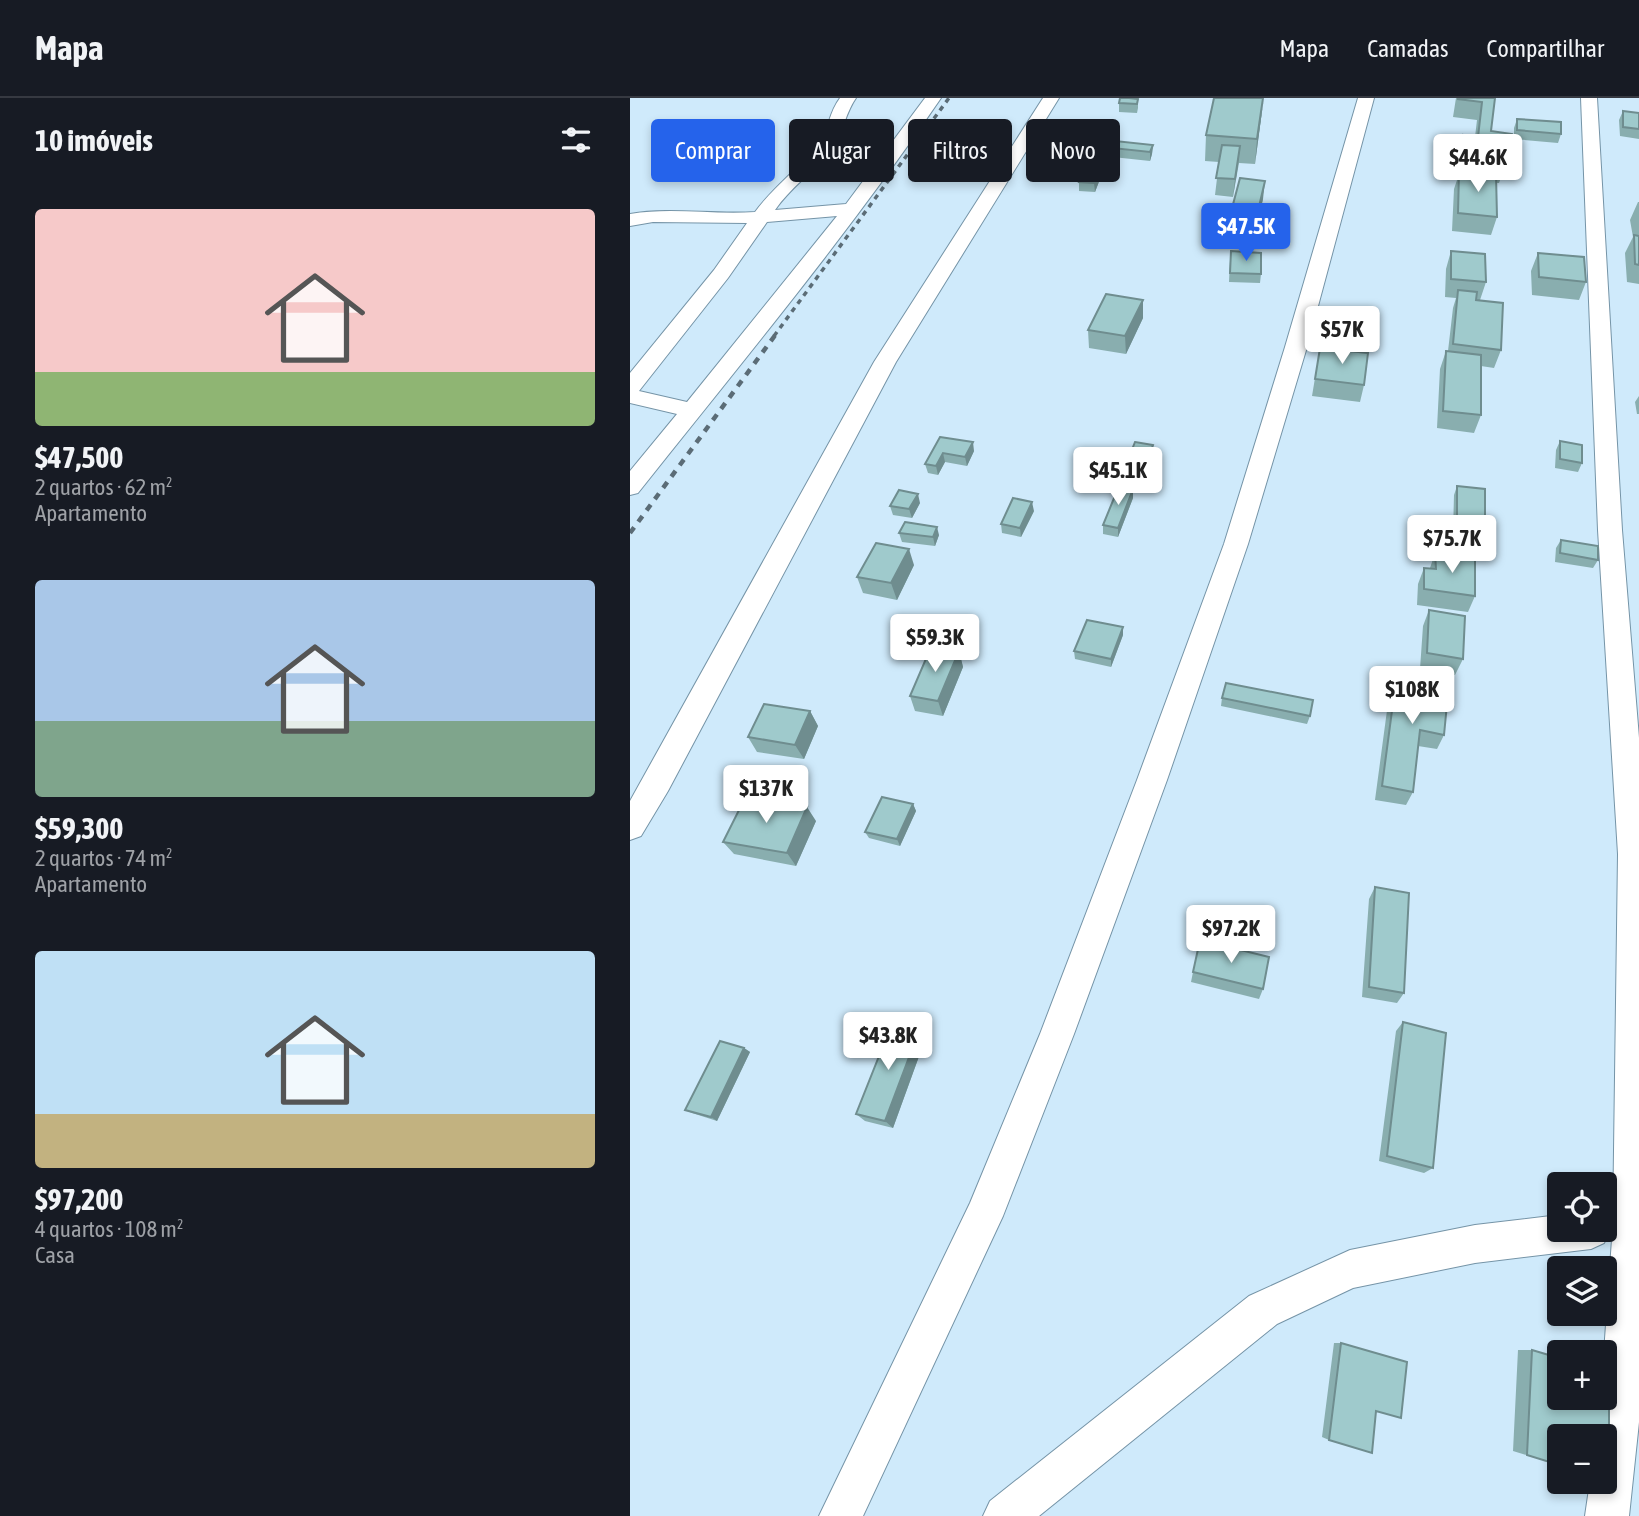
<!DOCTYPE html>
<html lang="pt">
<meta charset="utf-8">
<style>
:root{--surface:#171b24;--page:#242831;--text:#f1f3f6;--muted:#9ea1a6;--line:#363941;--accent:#2563eb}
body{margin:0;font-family:"Asap Condensed",sans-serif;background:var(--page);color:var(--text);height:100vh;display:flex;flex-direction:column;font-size:26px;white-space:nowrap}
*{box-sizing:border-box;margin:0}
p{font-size:23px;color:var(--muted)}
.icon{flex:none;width:38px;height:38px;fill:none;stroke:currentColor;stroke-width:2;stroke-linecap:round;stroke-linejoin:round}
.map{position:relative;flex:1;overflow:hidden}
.side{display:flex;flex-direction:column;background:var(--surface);width:630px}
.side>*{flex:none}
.hud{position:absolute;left:21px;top:21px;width:665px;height:63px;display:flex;gap:14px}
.controls{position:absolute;left:917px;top:1074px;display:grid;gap:14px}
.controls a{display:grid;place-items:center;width:70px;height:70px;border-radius:7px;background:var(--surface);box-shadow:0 4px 10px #0003;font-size:35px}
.price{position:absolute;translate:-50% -60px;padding:0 16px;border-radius:7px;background:#fff;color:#222;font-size:23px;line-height:46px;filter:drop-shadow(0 2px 4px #0008)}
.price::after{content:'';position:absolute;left:50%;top:42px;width:21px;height:16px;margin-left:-10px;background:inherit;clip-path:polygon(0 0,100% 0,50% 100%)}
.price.selected{background:var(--accent);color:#fff}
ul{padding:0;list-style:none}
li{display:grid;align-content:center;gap:14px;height:371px;padding:0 35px}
li span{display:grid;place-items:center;height:217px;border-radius:7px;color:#555}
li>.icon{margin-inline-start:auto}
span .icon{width:126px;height:126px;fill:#fffc;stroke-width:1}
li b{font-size:30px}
h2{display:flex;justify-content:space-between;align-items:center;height:84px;padding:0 35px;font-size:30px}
.chip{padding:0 24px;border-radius:7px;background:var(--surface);box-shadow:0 4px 10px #0003;font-size:24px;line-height:63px}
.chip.selected{background:var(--accent);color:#fff}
header{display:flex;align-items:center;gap:42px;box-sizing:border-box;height:98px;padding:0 35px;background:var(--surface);border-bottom:2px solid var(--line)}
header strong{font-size:33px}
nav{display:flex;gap:38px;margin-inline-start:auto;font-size:24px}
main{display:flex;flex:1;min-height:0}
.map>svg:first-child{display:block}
</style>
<header>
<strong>Mapa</strong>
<nav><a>Mapa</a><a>Camadas</a><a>Compartilhar</a></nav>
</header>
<main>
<section class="side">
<h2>10 imóveis<svg class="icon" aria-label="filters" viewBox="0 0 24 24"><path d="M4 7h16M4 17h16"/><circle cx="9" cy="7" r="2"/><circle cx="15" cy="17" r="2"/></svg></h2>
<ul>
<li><span style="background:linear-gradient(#f6c9c9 75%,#8fb573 0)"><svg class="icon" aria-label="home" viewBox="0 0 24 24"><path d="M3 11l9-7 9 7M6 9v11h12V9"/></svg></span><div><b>$47,500</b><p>2 quartos · 62 m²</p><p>Apartamento</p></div></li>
<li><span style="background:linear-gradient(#a9c7e8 65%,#7fa58c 0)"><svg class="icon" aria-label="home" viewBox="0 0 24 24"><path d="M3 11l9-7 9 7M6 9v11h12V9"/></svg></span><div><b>$59,300</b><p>2 quartos · 74 m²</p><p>Apartamento</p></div></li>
<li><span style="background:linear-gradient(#bfe0f5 75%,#c2b280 0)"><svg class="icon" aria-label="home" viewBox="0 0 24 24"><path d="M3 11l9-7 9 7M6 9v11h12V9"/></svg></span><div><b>$97,200</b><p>4 quartos · 108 m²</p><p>Casa</p></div></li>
</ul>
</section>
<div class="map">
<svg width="1009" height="1418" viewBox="0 0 1009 1418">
<rect width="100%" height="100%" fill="#cfeafb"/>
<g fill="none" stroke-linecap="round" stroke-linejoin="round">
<g stroke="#7594a7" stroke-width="2">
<path id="street" d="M210,0H226C214,17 213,38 199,55C182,75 160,90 145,112L216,106L295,0H311C218,137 111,265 8,395L0,397V373L47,316L0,305V275L84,172L117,125L23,124L0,128V116C41,109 83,117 125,114C144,88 170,70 189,45C199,31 199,14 210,0ZM207,118L57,304L9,293L98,180L137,124Z
M413,0H429L266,264L38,693L11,738L0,742V703L244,264Z
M728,0H744L677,249L618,446L537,682L444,936L373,1118L233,1418H189L340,1105L410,936L507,682L594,446L655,249Z
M951,0H967L992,432L1009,640V1324L999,1418H955L960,1384H975V1339H966L971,1300H975L974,1255L983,1127L988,756L968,432Z
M929,1117V1132H975V1120L980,1132L974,1145L961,1151L845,1165L723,1190L647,1226L409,1418H353L360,1403L619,1198L720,1152L845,1127Z"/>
</g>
<use href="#street" fill="#fff" fill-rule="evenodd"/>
<path stroke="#5b6c76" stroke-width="3.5" stroke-dasharray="5 5" stroke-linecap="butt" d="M144,238L319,0"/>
<path stroke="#5b6c76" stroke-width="4.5" stroke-dasharray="7 7" stroke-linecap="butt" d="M0,435L146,236"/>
</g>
<path fill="#89aeaf" d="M826,0H865L861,33L881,41L876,58H874L875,68L869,85H866L867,119L861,137L822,133L824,91L828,79V55L833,37L845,39L847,22L823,19Z
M508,1V10L507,15L489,14V5Z
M632,13L625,66L609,65L603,99L585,97L589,64L575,63L576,37Z
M993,13L1009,15V41L990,38L989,22Z
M887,21L931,36L928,45L884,41V30Z
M523,47L522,56L520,63L464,57L463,48Z
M470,81L465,94L449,93V84Z
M633,101L625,135L599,132L601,114Z
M1008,104H1009V186L997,184L995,155L1003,139L1000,122Z
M821,153L856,184L850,202L871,252L864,270L851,268V317L844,335L807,330L810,271L816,253H818L823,210L826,200L815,199L816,171Z
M908,155L956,184L949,202L902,197L901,173Z
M600,162L631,176L630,185L599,184Z
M513,202V220L496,256L459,250L458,232Z
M690,250L734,287L730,304L682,298Z
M1009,298V316H1007L1005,304Z
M310,339L344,353L337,368L315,364L308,377L298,375L295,366Z
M930,343L952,365L948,374L925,370L926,352Z
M523,347V356L510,394L503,393V400L488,439L473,436V427L490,389V382Z
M827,388L855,430L851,439L823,435L824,397Z
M290,405L282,420L263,417L260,408Z
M404,413L391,439L372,435L371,426Z
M269,435L309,437L305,448L272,444Z
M931,442L968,462L963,470L925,464L926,450Z
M805,455L845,498L838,514L787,507L788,486L794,470H800Z
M284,467L267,502L233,495L227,479Z
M799,512L833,561L825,577L790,571L793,528Z
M493,537L481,569L445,561L444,553Z
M329,553L333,569L313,618L285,613L280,598Z
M767,575L814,637L807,651L788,648L783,694L776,707L745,702L760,590Z
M592,600L680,618L677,626L591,608Z
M180,613L188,628L174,661L127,654L118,639Z
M283,706L286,713L270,748L239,740L235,734Z
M186,723L166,768L104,756L93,744Z
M745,789L774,895L767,905L732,899L739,801Z
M563,874L633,891L629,901L561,884Z
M773,924L803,1070L794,1075L749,1063L766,933Z
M296,939L263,1030L235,1023L226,1016Z
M114,950L120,954L87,1023L62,1015L55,1012Z
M704,1245H711L746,1313L699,1342L692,1339Z
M888,1252H902L929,1367L883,1353Z"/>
<path fill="#6f8d8f" d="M634,0L632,13L625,66L627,41Z
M523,47L522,56L520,63V54Z
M610,48L608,66L603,99L605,81Z
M470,72V81L465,94L464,85Z
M635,83L633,101L625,135L627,117Z
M513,202V220L496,256L495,238Z
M343,344L344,353L337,368L335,359Z
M523,347V356L510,394V385Z
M313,355L315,364L308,377L306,368Z
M503,391V400L488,439V430Z
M288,396L290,405L282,420L279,411Z
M402,404L404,413L391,439L390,430Z
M307,429L309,437L305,448L303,439Z
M279,451L284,467L267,502L261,485Z
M493,529V537L481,569V561Z
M329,553L333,569L313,618L308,603Z
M180,613L188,628L174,661L165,647Z
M283,706L286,713L270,748L267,741Z
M177,709L186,723L166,768L157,755Z
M290,930L296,939L263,1030L255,1023Z
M114,950L120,954L87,1023L81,1019Z"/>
<path fill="#9fcacc" stroke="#6f8d8f" stroke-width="2" d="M490,0H499L508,1L507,6L489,5Z
M584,0H633L627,41L576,37Z
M828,0H865L861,33L882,36L881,41L863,39L862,51L874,52L875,68L850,65V71L832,70L833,37L848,39L852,4L828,1Z
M993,13L1009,15V31L993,29Z
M887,21L931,24V36L887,32Z
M466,41L523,47L520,54L463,48Z
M592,47L610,48L605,81L586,80Z
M455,70L470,72L464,85L449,84Z
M829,74L866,77L867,119L828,115Z
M610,80L635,83L627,117L601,114Z
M1004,137L1009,138V167L1005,166Z
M601,153L631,155V176L600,175Z
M821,153L855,156L856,184L821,181Z
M908,155L954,159L956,184L909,179Z
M828,192L847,194L846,202L873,205L871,252L823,246Z
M476,196L513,202L495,238L458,232Z
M690,250L738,255L734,287L685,281Z
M816,253L851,257V317L813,313Z
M310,339L343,344L335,359L313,355L306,368L295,366Z
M930,343L952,347V365L930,361Z
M505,344L523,347L510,385L490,382Z
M489,388L503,391L488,430L473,427Z
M827,388L855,391V430L827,427Z
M269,392L288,396L279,411L260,408Z
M383,400L402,404L390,430L371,426Z
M275,424L307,429L303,439L269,435Z
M931,442L968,448V462L930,455Z
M246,445L279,451L261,485L227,479Z
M805,455L845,460V498L794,491V470L806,471Z
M799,512L835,518L833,561L797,555Z
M457,522L493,529L481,561L444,553Z
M301,549L329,553L308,603L280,598Z
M767,575L819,585L814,637L790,632L783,694L752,688Z
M596,585L683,602L680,618L592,600Z
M134,606L180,613L165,647L118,639Z
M116,698L177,709L157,755L93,744Z
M252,699L283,706L267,741L235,734Z
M745,789L779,795L774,895L739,889Z
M570,842L639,859L633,891L563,874Z
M263,923L290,930L255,1023L226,1016Z
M773,924L816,935L803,1070L757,1058Z
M90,943L114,950L81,1019L55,1012Z
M711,1245L777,1264L771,1320L746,1313L742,1355L699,1342Z
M902,1252L929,1260V1300H975V1274L979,1275V1383L975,1381V1339H929V1367L897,1357Z"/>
</svg>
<div class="controls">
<a><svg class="icon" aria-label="locate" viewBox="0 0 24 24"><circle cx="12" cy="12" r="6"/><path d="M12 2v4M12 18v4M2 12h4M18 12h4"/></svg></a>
<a><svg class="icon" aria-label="layers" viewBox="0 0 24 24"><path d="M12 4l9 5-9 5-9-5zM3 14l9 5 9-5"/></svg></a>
<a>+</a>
<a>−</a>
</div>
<b class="price" style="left:848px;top:96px">$44.6K</b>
<b class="price selected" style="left:616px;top:165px">$47.5K</b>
<b class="price" style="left:712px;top:268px">$57K</b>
<b class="price" style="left:488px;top:409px">$45.1K</b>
<b class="price" style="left:822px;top:477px">$75.7K</b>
<b class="price" style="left:305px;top:576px">$59.3K</b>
<b class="price" style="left:782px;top:628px">$108K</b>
<b class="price" style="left:136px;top:727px">$137K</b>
<b class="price" style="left:601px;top:867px">$97.2K</b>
<b class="price" style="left:258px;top:974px">$43.8K</b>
<div class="hud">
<a class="chip selected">Comprar</a>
<a class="chip">Alugar</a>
<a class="chip">Filtros</a>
<a class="chip">Novo</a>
</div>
</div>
</main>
